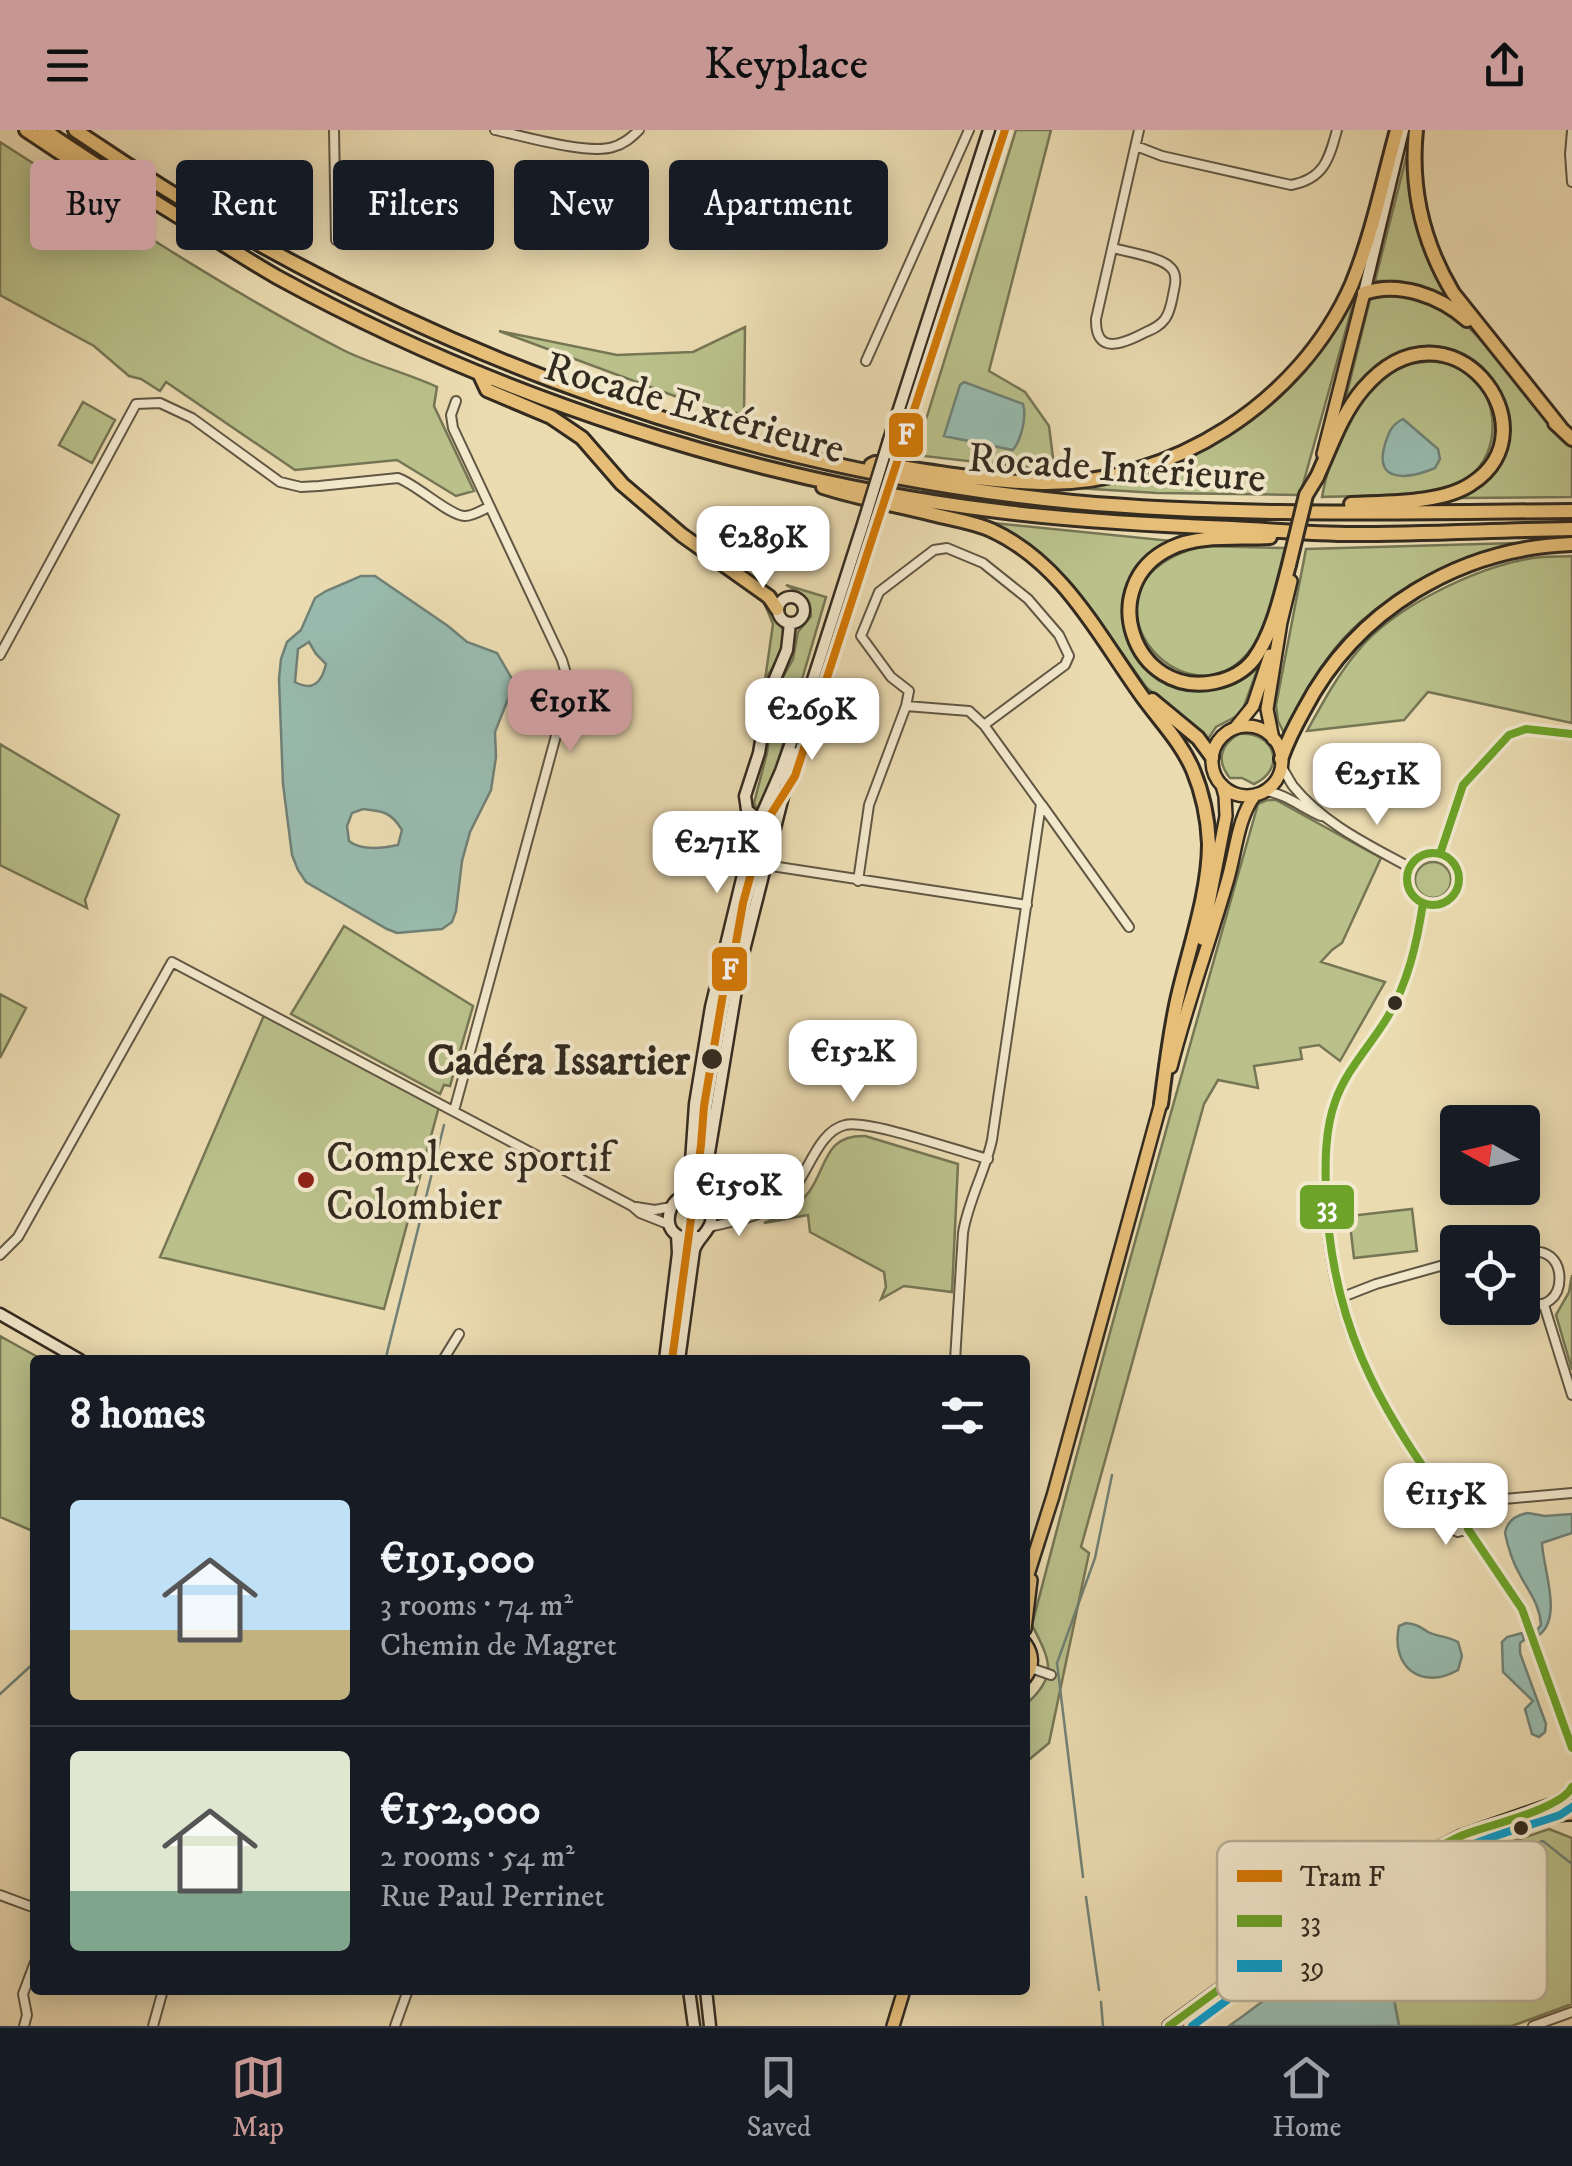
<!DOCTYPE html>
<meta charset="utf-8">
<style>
:root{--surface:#171b24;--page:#242831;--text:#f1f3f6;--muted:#9ea1a6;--line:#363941;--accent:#c59692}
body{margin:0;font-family:"IM FELL DW Pica",serif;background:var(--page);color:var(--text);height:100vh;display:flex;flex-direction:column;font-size:38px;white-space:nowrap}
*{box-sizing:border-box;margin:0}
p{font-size:32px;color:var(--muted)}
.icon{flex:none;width:55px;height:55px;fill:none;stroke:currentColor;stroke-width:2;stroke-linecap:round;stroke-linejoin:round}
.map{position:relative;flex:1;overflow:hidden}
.panel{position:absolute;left:30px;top:1225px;width:1000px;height:640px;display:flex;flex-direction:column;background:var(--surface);border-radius:10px;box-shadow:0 5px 25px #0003}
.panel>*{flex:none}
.top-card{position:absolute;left:30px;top:30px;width:1000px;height:90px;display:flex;gap:20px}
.needle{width:65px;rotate:278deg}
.fabs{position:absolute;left:1440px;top:975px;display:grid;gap:20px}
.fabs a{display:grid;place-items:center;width:100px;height:100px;border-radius:10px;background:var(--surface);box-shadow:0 5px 25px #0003;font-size:50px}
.price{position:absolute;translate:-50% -85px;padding:0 22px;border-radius:20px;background:#fff;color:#222;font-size:32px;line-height:65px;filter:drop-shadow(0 2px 5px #0008)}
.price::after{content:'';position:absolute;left:50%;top:60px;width:30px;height:22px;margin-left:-15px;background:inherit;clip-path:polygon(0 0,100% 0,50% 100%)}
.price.active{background:var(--accent);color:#111}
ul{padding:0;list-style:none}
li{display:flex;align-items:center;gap:30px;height:250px;padding:0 40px}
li+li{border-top:2px solid var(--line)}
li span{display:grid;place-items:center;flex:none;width:280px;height:200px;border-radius:10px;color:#555}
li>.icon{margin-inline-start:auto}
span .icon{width:120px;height:120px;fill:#fffc;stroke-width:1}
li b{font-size:42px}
h2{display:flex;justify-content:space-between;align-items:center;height:120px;padding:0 40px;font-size:42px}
.tag{padding:0 35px;border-radius:10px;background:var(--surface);box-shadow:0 5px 25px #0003;font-size:35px;line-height:90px}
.tag.active{background:var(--accent);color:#111}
header{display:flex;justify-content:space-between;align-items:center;height:130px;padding:0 40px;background:var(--accent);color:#111;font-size:45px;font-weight:600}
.menu{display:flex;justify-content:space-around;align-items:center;height:140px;border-top:2px solid var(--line);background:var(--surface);font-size:28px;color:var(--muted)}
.menu a{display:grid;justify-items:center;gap:5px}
.menu .active{color:var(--accent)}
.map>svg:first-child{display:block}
</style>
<header><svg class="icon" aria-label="menu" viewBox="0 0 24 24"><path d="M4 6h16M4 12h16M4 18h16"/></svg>Keyplace<svg class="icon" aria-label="share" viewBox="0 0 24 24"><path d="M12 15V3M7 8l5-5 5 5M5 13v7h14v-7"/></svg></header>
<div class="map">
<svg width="1572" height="1896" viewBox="0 0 1572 1896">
<rect width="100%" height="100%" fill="#ebdbb1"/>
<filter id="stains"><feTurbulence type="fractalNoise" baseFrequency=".002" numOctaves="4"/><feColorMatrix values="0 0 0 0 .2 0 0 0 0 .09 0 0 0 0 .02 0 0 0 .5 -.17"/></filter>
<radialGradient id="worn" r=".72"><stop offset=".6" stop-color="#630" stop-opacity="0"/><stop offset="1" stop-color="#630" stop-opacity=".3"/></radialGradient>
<path fill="#b9c08a" stroke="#767655" stroke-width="2.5" d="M1016,0H1051L989,241L1025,262L1049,296L1054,336L1021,337L915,325Z
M1411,8L1422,107L1431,135L1450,168L1400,151H1375Z
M0,12C113,84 224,159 343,220C373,235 407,243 437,257L434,276L474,361L456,366L397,330L295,340L166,252L160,261L141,249L129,246L94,216L0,165Z
M1358,156L1300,365L1157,363L1076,358C1101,354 1127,350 1151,342C1221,316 1285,272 1328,210C1339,193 1348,174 1358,156Z
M1384,163C1405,165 1425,170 1444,180C1469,192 1487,218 1505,239C1527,265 1548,291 1572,315V367L1458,368C1471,361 1486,354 1495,341C1532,286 1486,206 1418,217C1386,222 1364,248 1345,271L1370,170Z
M745,197L744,285L680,268L499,201L617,225L693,222Z
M1431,231C1438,232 1447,233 1454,235C1500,252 1506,323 1466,349C1436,369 1359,365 1322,367C1331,318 1357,253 1408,235C1415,233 1424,232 1431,231Z
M83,272L115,290L92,333L59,315Z
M993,393L1172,411C1159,418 1143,426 1134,439C1129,447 1126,459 1125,469C1115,527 1173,576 1229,555C1241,551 1251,541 1260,532L1243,579L1237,586L1216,597L1208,609L1146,557L1086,472L1045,429L1021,409L991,396Z
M1516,413C1447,435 1370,467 1327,529C1310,552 1297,578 1284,603L1278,591L1276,575L1306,419Z
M1203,416L1285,418C1278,444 1267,498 1251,519C1185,607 1058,452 1203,416Z
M1572,426V593L1428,562L1404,590L1307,601C1322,574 1337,546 1357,522C1393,477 1476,437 1533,428C1546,426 1559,427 1572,426Z
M786,455L826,467L768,666L760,677H756L754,673L767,623L777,558L793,529L798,502L811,486C810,468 801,463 786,455Z
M763,470L773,478C774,488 781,492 783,501C787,518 773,536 765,550L773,494Z
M1239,604C1275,601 1287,639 1254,654L1242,648H1230C1216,631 1220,615 1239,604Z
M0,614L119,685L85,770L87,778L0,735Z
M1267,670H1276L1381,728L1342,813L1332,820L1321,832L1385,852L1340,931L1319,915L1300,918L1302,929L1254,936L1258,958L1218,950L1204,974L1081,1417L1089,1423L1049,1613L1025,1633V1575C1059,1546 1050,1530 1032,1495C1103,1220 1181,947 1258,674Z
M1415 750a18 18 0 1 1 36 0a18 18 0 1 1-36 0Z
M344,796L473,876L450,956L444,955L440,964L291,884Z
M0,864L26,878L0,928Z
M265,883L440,973L384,1179L160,1127Z
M865,1006L958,1034L952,1162L904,1156L881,1169L886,1157L884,1142L810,1102L808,1085L764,1093C782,1086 797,1077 809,1062C828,1035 824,1005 865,1006Z
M1412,1079L1417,1121L1354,1128L1349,1086Z
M1572,1145V1240L1556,1185L1569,1162Z
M0,1206L43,1230H35V1402L0,1387Z
M1549,1699L1572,1708V1874L1512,1896H1399L1378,1785L1496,1717Z"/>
<path fill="#98bbaf" stroke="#708176" stroke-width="2.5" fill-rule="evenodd" d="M964,252L1023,274C1027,287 1021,310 1013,320L944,306L960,255Z
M1403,289L1438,319L1440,329L1435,338C1409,349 1373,354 1385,314C1389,302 1391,295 1403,289Z
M361,446H375L448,496L467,512L497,523L512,549L510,564L495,602L496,627L491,660L470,702L462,731L456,781L452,792L442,799L397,803L387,799L306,752L298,740L292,725L283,654L279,549L281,529L287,512L301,500L315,468L326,461ZM309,512L316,524L326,534C322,552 313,562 295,552L298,519ZM363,679C383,681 391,682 402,700L398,715C384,718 361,721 349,711L347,696L352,683Z
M1528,1383L1545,1386L1572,1384V1403L1542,1413C1543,1439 1563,1487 1539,1505L1537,1500L1541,1495C1540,1474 1528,1461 1519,1443C1512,1431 1508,1417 1505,1403C1507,1391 1516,1385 1528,1383Z
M1406,1493C1417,1494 1420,1497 1428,1502C1438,1507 1448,1506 1458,1512L1462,1526L1458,1540C1422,1561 1390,1537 1399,1496Z
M1522,1503L1524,1510L1520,1513V1523L1546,1594L1545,1602L1539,1607L1532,1604L1525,1579L1533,1571L1503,1542L1502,1512L1507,1507Z
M1378,1785L1399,1896H1229L1243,1886Z"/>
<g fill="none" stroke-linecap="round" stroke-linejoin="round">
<path stroke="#708176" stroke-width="2.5" d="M382,1230L386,1227L444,995
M0,1564L35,1532
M1083,1747L1057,1533L1095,1428L1112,1345
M1086,1767L1099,1860
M1398,1775L1474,1735L1490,1734L1505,1723L1543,1711L1572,1734
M1101,1872L1103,1896"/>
<g stroke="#615744" stroke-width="12">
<path id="street" d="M334,0L336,110
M495,0C523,6 588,25 613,17C624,14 631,8 639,0
M1572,1L1570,24L1572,52
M1136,16L1162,26L1291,55C1324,49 1329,29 1337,0
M1113,118C1127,122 1162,127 1171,138C1177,144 1176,152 1174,160C1172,169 1171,181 1165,189C1160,196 1153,199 1146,202C1125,213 1095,227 1096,189L1139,0
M866,231L969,0
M0,525L136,274L160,273L192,288L280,352L301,357L319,356L398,348C416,354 451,387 465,386C473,386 482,380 489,377
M906,576L969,581L984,595L1041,674L992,1010C985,1042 968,1071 963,1103L955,1230
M1281,636C1285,642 1289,650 1293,656C1324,694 1367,714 1409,737
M1264,661C1285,663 1302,678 1321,686
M1042,675L1129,797
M1407 749a26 26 0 1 1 52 0a26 26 0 1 1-52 0Z
M1440,724L1463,655L1509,605L1526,599L1572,604
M765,735L1027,775
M858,751L869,675L906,576L909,561L891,547L861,506L879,462L934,420L947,418L983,433L1028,469L1059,505L1069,526L1065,535L984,595
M1423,773C1417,814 1408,852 1387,888C1370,916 1346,941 1335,972C1326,997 1326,1028 1326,1055C1324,1181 1376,1276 1449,1374
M454,981L557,602L567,547L562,530L453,298L451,285L456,271
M636,1077L655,1080L671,1077
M710,1080L720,1085L745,1084
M709,1097C734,1091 761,1087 782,1071C807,1053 815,1002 845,995C868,989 960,1022 988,1029
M0,1125L18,1107L172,832L632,1076L640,1083L670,1095
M1522,1125C1572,1104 1572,1193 1522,1171
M1340,1168L1376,1154L1458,1131
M1544,1175L1572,1265
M443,1230L459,1204
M1449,1374L1444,1383L1449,1398L1458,1402L1468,1399
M1449,1374L1463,1371L1474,1381
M1474,1381L1504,1369L1572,1363
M1468,1399L1522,1479L1572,1618
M1031,1538L1051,1545
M0,1765L35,1778
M24,1896L27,1885L23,1864L35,1832
M153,1896L163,1860
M395,1896L408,1860
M1533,1896L1572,1882"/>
</g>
<g stroke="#332b20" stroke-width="15">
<path id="secondary" d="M1364,163L1403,0
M889,310L989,0
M778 480a13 13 0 1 1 26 0a13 13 0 1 1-26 0Z
M762,723L766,696L747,680L745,666L759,623L769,563L787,520L790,493
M681,1068L687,1056L691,1032L695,974L711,877L750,716L755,700L781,641L810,559L864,391
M704,1072V1053L740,836L794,623
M0,1184L80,1230
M665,1230L678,1123L677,1105
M679,1230L694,1120C698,1108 708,1103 711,1092C712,1084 709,1075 702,1070C669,1046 649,1118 699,1107
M689,1860L694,1896
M706,1860L710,1896"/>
</g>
<g stroke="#332b20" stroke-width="16">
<path id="primary" d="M1323,324L1364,163
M1212 631a35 35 0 1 1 70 0a35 35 0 1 1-70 0Z
M1236,597L1253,576L1270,525
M1273,609L1267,579L1281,492L1291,451
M1202,809L1226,686L1225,666L1222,655
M1171,937C1187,874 1209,814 1227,752C1236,723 1237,689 1255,665
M1025,1454L1053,1366L1162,969
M1025,1499L1031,1450
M1025,1513C1033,1524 1034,1536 1025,1548
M893,1896L904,1860
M1169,1896L1290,1808L1376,1751L1461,1706L1556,1673L1570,1663
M1189,1896C1216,1873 1246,1854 1275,1833C1347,1781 1421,1731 1506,1701C1527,1693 1549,1684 1572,1684"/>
</g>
<g stroke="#332b20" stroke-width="18">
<path id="highway" d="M26,0L80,36L97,40
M44,0C93,34 144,65 194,96C222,113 249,131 277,147C494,266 752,351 998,381C1076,391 1153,395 1232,398C1272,400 1313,404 1353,404C1426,404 1499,400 1572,399
M75,0C375,205 711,337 1073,372C1239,387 1406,382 1572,381
M1416,0C1410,58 1423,113 1453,163L1560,297
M1364,163C1399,151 1440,166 1467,190
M479,243L487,260L551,287L582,308L622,354L682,405L769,467L777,479
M1555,293L1572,309
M871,335L875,333C930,341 986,352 1042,353C1171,355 1300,273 1352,154C1372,105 1383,51 1397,0
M1317,347C1331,317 1341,285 1363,259C1449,158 1558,299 1471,354C1441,374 1387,372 1351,374
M823,357C861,369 901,376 940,386C957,390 975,393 991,400C1063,433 1098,505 1142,566C1160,591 1181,612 1193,640C1203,664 1208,689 1209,714C1209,761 1190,816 1179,862C1170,899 1166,937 1161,974
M1270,407C1238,409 1200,404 1171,418C1094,454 1133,569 1215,552C1230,549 1245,541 1254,529C1273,503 1281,465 1289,435
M1152,570L1198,608L1212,627
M1281,629C1287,612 1295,596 1304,580C1356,480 1459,418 1572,414"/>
</g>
<use href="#street" stroke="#f2e8cc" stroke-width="8"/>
<use href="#secondary" stroke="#f2e8cc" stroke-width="10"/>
<use href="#primary" stroke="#e6be78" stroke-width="11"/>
<use href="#highway" stroke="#e6be78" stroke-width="12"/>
<g stroke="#332b20" stroke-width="15" stroke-linecap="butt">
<path id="secondary-bridge" d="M864,391L889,310"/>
</g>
<g stroke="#332b20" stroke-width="18" stroke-linecap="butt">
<path id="highway-bridge" d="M1289,435L1306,365L1317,347"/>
</g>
<use href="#secondary-bridge" stroke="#f2e8cc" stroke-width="10"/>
<use href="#highway-bridge" stroke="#e6be78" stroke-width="12"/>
<g stroke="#f2e8cc" stroke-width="15">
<path id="bus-1" d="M1407 749a26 26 0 1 1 52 0a26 26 0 1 1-52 0Z
M1440,724L1463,655L1509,605L1526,599L1572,604
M1423,773C1417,813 1408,853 1387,888C1370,916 1346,940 1335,972C1325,1000 1325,1032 1326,1062C1331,1191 1375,1271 1449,1374
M1468,1399L1522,1479L1572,1618
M1169,1896C1249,1838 1328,1776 1416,1730C1431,1722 1447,1712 1463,1705C1488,1695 1562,1679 1572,1657"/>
</g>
<g stroke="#f2e8cc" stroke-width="15">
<path id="bus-2" d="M1192,1896C1279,1832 1366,1763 1465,1718C1495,1704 1529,1696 1560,1685L1572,1677"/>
</g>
<use href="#bus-1" stroke="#6ca328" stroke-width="8"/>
<use href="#bus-2" stroke="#089dcd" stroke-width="8"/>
<g stroke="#f2e8cc" stroke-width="15">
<path id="tram-1" d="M672,1230L701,1015L704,976L723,864L734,824L743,773L762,703L768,689L795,646L1005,0"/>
</g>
<use href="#tram-1" stroke="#d47905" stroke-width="8"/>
</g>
<g fill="#332b20" stroke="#f2e8cc" stroke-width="4">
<circle cx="1395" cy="873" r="9"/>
<circle cx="712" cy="929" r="12"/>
<circle cx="1521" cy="1698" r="9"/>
</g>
<circle fill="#8f2418" stroke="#f2e8cc" stroke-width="4" cx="306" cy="1050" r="10"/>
<g text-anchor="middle" stroke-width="8" stroke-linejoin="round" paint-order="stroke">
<g font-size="42" fill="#332b20" stroke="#f2e8cc">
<text transform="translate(695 276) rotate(16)" y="15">Rocade Extérieure</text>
<text transform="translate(1117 336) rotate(4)" y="15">Rocade Intérieure</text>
</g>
<g font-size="42" font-weight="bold" fill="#332b20" stroke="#f2e8cc" text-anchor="end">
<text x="690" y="944">Cadéra Issartier</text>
</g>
<g font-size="42" fill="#332b20" stroke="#f2e8cc" text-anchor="start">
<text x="326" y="1041">Complexe sportif<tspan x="326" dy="48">Colombier</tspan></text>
</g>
</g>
<rect x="1217" y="1711" width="330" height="160" rx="15" fill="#f2e8cc" stroke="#b9af98" stroke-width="2.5"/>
<rect x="1237" y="1740" width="45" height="12" fill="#d47905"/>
<rect x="1237" y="1785" width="45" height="12" fill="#6ca328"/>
<rect x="1237" y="1830" width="45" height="12" fill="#089dcd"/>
<g font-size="28" fill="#332b20">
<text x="1300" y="1756">Tram F</text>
<text x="1300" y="1801">33</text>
<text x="1300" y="1846">39</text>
</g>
<g stroke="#f2e8cc" stroke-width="4">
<rect x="887" y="281" width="38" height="48" rx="10" fill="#d47905"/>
<rect x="710" y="815" width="39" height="48" rx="10" fill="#d47905"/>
<rect x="1298" y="1053" width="58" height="48" rx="10" fill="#6ca328"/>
</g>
<g font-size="28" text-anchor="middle" font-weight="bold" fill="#fff">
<text x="906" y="314">F</text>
<text x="730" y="849">F</text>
<text x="1327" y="1086">33</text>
</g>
<rect width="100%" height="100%" filter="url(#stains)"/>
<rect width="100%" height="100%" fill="url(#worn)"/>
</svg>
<div class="fabs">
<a><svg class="needle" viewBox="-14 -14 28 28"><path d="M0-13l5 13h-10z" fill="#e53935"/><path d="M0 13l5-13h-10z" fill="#9ea1a6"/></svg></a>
<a><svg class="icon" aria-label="locate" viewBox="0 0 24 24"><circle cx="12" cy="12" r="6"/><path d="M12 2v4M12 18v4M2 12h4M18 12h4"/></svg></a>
</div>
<b class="price" style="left:763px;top:461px">€289K</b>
<b class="price active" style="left:570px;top:625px">€191K</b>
<b class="price" style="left:812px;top:633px">€269K</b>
<b class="price" style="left:1377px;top:698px">€251K</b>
<b class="price" style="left:717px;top:766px">€271K</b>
<b class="price" style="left:853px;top:975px">€152K</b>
<b class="price" style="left:739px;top:1109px">€150K</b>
<b class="price" style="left:1446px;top:1418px">€115K</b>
<div class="top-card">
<a class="tag active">Buy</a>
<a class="tag">Rent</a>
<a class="tag">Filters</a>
<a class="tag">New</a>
<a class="tag">Apartment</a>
</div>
<section class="panel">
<h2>8 homes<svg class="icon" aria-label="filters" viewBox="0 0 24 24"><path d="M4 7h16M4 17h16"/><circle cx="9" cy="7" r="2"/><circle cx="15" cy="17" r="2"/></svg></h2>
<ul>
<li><span style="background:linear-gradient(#bfe0f5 65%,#c2b280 0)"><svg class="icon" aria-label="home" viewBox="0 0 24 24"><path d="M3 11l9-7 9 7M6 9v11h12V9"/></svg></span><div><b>€191,000</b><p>3 rooms · 74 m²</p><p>Chemin de Magret</p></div></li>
<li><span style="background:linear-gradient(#dfe7d0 70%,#7fa58c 0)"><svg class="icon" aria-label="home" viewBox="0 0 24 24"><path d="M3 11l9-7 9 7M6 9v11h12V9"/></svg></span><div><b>€152,000</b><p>2 rooms · 54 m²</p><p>Rue Paul Perrinet</p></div></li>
</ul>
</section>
</div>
<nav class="menu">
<a class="active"><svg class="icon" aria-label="map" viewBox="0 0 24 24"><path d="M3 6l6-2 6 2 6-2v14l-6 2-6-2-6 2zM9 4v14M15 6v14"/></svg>Map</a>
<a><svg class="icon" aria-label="saved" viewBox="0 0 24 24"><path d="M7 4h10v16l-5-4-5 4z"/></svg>Saved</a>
<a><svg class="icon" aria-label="home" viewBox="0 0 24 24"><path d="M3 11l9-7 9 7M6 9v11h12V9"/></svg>Home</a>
</nav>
